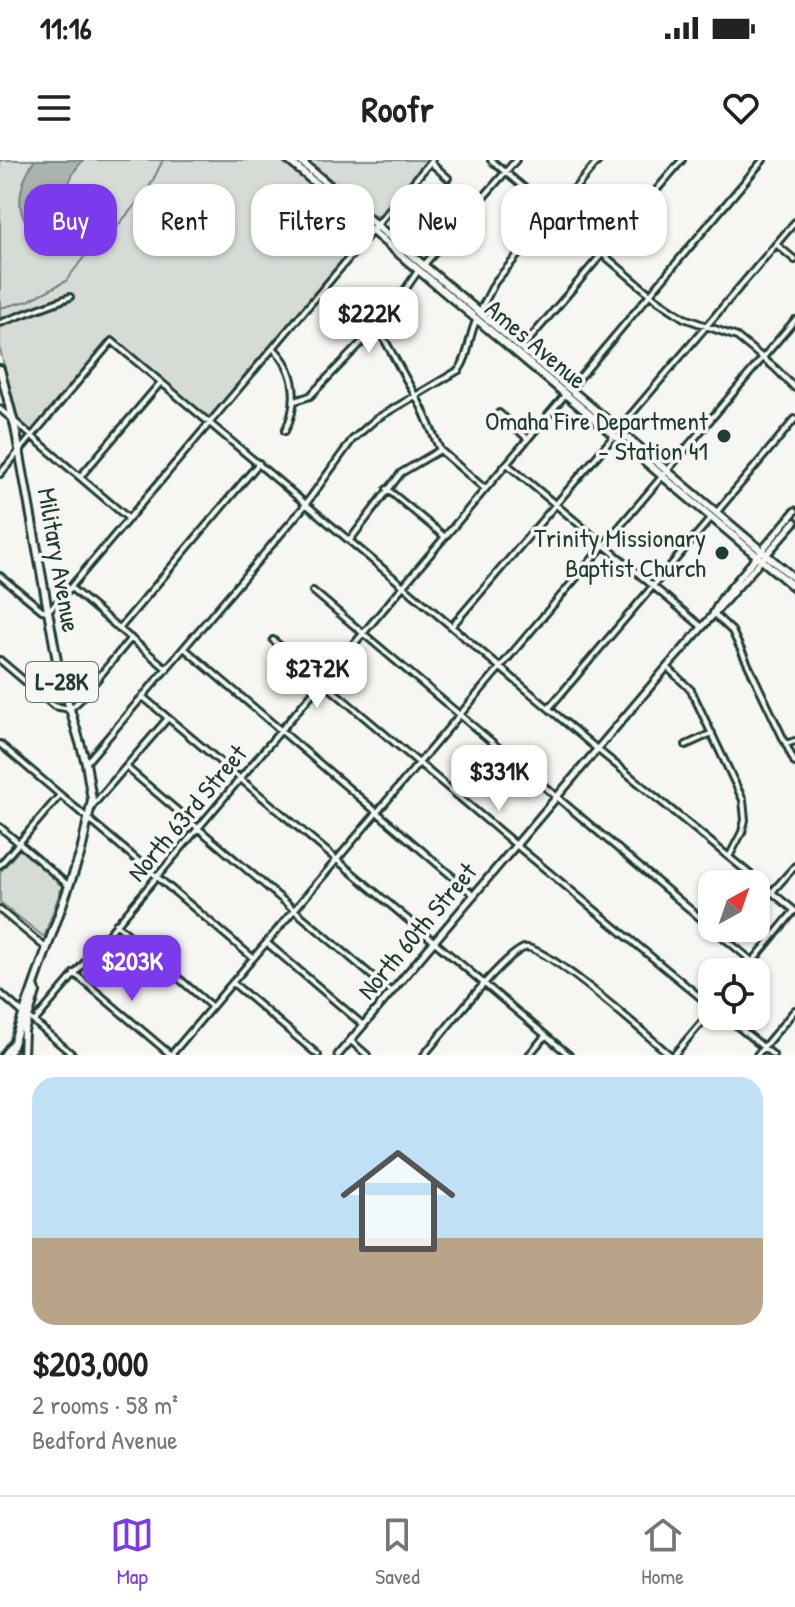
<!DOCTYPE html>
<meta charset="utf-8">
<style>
:root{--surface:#fff;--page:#f6f6f6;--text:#222;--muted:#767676;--line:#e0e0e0;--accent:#7c3aed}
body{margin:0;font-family:"Patrick Hand",sans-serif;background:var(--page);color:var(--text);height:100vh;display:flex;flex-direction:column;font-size:30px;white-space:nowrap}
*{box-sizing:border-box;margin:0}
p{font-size:26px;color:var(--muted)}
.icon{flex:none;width:44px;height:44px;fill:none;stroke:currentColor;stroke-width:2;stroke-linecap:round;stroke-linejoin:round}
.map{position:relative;height:895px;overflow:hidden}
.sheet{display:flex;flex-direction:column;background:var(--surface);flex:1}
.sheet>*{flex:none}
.guide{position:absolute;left:24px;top:24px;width:748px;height:72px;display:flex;gap:16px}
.needle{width:52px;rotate:40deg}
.tools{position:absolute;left:698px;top:710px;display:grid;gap:16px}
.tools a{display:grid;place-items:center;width:72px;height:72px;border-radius:16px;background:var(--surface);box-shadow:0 2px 6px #0004;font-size:40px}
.price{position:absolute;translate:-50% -68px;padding:0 18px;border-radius:16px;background:#fff;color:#222;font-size:26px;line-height:52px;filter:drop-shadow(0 2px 4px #0008)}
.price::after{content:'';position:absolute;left:50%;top:48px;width:24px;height:18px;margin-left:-12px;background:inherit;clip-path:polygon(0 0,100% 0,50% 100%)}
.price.active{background:var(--accent);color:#fff}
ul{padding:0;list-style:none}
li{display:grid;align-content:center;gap:16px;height:424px;padding:0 32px}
li span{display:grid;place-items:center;height:248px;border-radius:24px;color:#555}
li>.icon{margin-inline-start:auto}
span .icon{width:144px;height:144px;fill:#fffc;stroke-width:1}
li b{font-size:34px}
.tag{padding:0 28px;border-radius:24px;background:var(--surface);box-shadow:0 2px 6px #0004;font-size:28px;line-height:72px}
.tag.active{background:var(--accent);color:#fff}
.status{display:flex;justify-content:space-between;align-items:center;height:56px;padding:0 40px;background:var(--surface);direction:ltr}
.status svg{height:22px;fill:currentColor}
header{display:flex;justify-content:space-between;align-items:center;height:104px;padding:0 32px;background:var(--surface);font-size:36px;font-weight:700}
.dock{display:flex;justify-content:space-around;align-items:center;height:112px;border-top:2px solid var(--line);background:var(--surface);font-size:22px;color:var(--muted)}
.dock a{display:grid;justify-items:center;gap:4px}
.dock .active{color:var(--accent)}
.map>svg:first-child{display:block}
</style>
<div class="status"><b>11:16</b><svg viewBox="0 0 49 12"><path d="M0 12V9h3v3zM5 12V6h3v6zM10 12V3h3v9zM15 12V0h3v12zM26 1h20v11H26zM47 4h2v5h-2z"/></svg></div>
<header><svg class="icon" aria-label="menu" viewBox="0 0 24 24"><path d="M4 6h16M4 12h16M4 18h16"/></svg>Roofr<svg class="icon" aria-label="heart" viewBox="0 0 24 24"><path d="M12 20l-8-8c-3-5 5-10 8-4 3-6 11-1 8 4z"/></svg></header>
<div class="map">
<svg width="795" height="895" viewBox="0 0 795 895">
<rect width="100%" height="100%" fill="#f6f6f2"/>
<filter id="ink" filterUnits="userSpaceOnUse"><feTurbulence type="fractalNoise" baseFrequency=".0125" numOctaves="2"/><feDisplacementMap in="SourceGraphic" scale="16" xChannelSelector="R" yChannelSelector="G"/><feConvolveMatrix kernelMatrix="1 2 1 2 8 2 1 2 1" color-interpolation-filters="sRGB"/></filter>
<g filter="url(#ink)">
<path fill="#d6dbd6" stroke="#7a8c85" stroke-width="2" d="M0,0H283L365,72L210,259L111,177L31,272L19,261L0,190Z
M308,0H428L378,56L370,53Z
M20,689L62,726L44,777L0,742V712Z"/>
<path fill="#aab3ae" stroke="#72847d" stroke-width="2" d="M35,0H84C63,17 65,59 40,70C9,62 20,19 35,0Z"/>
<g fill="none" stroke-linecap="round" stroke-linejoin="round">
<path stroke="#72847d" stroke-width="2" d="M0,148L28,141L66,121L84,97L107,78L148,30L163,0"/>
<g stroke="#1f3d34" stroke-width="10">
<path id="street" d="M491,0L656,139L684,158L737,177L775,208L795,228
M430,2L448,18
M776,84L795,100
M423,106L516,0
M480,151L495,122L599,0
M0,163L70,137
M377,166L422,248L440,290L485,329
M273,188C297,210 299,244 285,271
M522,188L682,0
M571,228L763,0
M295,241L310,236L387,156L418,111
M0,249L129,359
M499,253L528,279
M618,270L795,62
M507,304L702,467
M0,314L112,181L597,589L795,751
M80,317L161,222
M387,329L445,377
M716,353L795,259
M350,380L401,313L440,290
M0,416L42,450L47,451L58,442L432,0
M71,428L167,509
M313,431L712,768
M713,453L732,471L795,603
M452,466L614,276
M119,469L259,303
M273,480L516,685L712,847
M184,488L474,735
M0,500L54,546L70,549L80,540L131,478
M667,507L691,530L743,640L745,660L742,672L729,697
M143,537L569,895
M549,548L711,358
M0,584L253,798
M786,584L795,581
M686,585L712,573
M86,603L303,348L352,280L376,259L459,210C470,195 468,176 477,159
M126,607L391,832
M93,645L168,558
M0,667L69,726
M0,705L60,635
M772,732L795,706
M0,750L46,788
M116,764L212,847
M712,768L752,801
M267,783L363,865
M744,812L794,751
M74,813L171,895
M233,823L318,895
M0,833L25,855
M725,856L773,895
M32,860L73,895
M34,862L565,235
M351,881L367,895
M3,895L11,884
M171,895L795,160
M424,895C443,873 502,796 524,788C543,782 650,878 670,895
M529,895L545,876
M674,895L712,850
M757,895L795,850"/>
</g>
<g stroke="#1f3d34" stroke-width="11">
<path id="secondary" d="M714,452L722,438L795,351
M338,895L667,507L795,362"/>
</g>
<g stroke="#1f3d34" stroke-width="12">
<path id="primary" d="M288,0L795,428
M299,0L795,419
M0,209L15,267L59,512L86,603L92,640L81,692L9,895
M23,895L24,871L36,832L35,828"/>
</g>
<use href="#street" stroke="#f6f6f2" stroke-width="4"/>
<use href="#secondary" stroke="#f6f6f2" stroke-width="5"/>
<use href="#primary" stroke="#f6f6f2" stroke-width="6"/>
</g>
</g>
<g fill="#1f3d34" stroke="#f6f6f2" stroke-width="3">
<circle cx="724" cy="276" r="8"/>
<circle cx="722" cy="393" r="8"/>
</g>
<g text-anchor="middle" stroke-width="7" stroke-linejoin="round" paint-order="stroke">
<rect fill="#f6f6f2" stroke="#60746d" stroke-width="2" x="26" y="502" width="72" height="40" rx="6"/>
<g font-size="24" font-weight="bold" fill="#1f3d34">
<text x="62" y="530">L-28K</text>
</g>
<g font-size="26" fill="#1f3d34" stroke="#f6f6f2">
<text transform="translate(536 184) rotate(40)" y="9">Ames Avenue</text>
<text transform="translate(59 400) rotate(80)" y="9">Military Avenue</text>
<text transform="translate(187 653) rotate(-50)" y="9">North 63rd Street</text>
<text transform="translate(417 771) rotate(-50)" y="9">North 60th Street</text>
</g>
<g font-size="26" fill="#1f3d34" stroke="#f6f6f2" text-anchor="end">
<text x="708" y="270">Omaha Fire Department<tspan x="708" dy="30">- Station 41</tspan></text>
<text x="706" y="387">Trinity Missionary<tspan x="706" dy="30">Baptist Church</tspan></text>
</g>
</g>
</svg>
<div class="tools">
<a><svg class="needle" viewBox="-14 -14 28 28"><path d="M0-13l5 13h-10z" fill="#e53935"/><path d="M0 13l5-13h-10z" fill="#767676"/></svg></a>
<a><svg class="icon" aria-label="locate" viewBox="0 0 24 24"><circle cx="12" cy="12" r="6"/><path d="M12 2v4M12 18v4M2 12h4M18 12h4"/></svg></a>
</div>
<b class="price" style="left:369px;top:195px">$222K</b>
<b class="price" style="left:317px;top:550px">$272K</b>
<b class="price" style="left:499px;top:653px">$331K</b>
<b class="price active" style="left:132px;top:843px">$203K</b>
<div class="guide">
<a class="tag active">Buy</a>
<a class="tag">Rent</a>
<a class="tag">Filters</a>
<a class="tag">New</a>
<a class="tag">Apartment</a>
</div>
</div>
<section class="sheet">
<ul>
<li><span style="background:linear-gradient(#bfe0f5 65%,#b9a48a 0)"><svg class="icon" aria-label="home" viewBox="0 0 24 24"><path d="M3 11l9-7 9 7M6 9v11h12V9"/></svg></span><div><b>$203,000</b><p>2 rooms · 58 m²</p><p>Bedford Avenue</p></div></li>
</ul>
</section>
<nav class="dock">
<a class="active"><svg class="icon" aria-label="map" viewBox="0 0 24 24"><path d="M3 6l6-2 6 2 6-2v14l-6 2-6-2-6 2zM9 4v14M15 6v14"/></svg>Map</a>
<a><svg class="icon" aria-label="saved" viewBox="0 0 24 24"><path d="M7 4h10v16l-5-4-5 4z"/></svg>Saved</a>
<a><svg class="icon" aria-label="home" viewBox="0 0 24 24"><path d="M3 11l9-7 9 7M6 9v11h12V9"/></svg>Home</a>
</nav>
